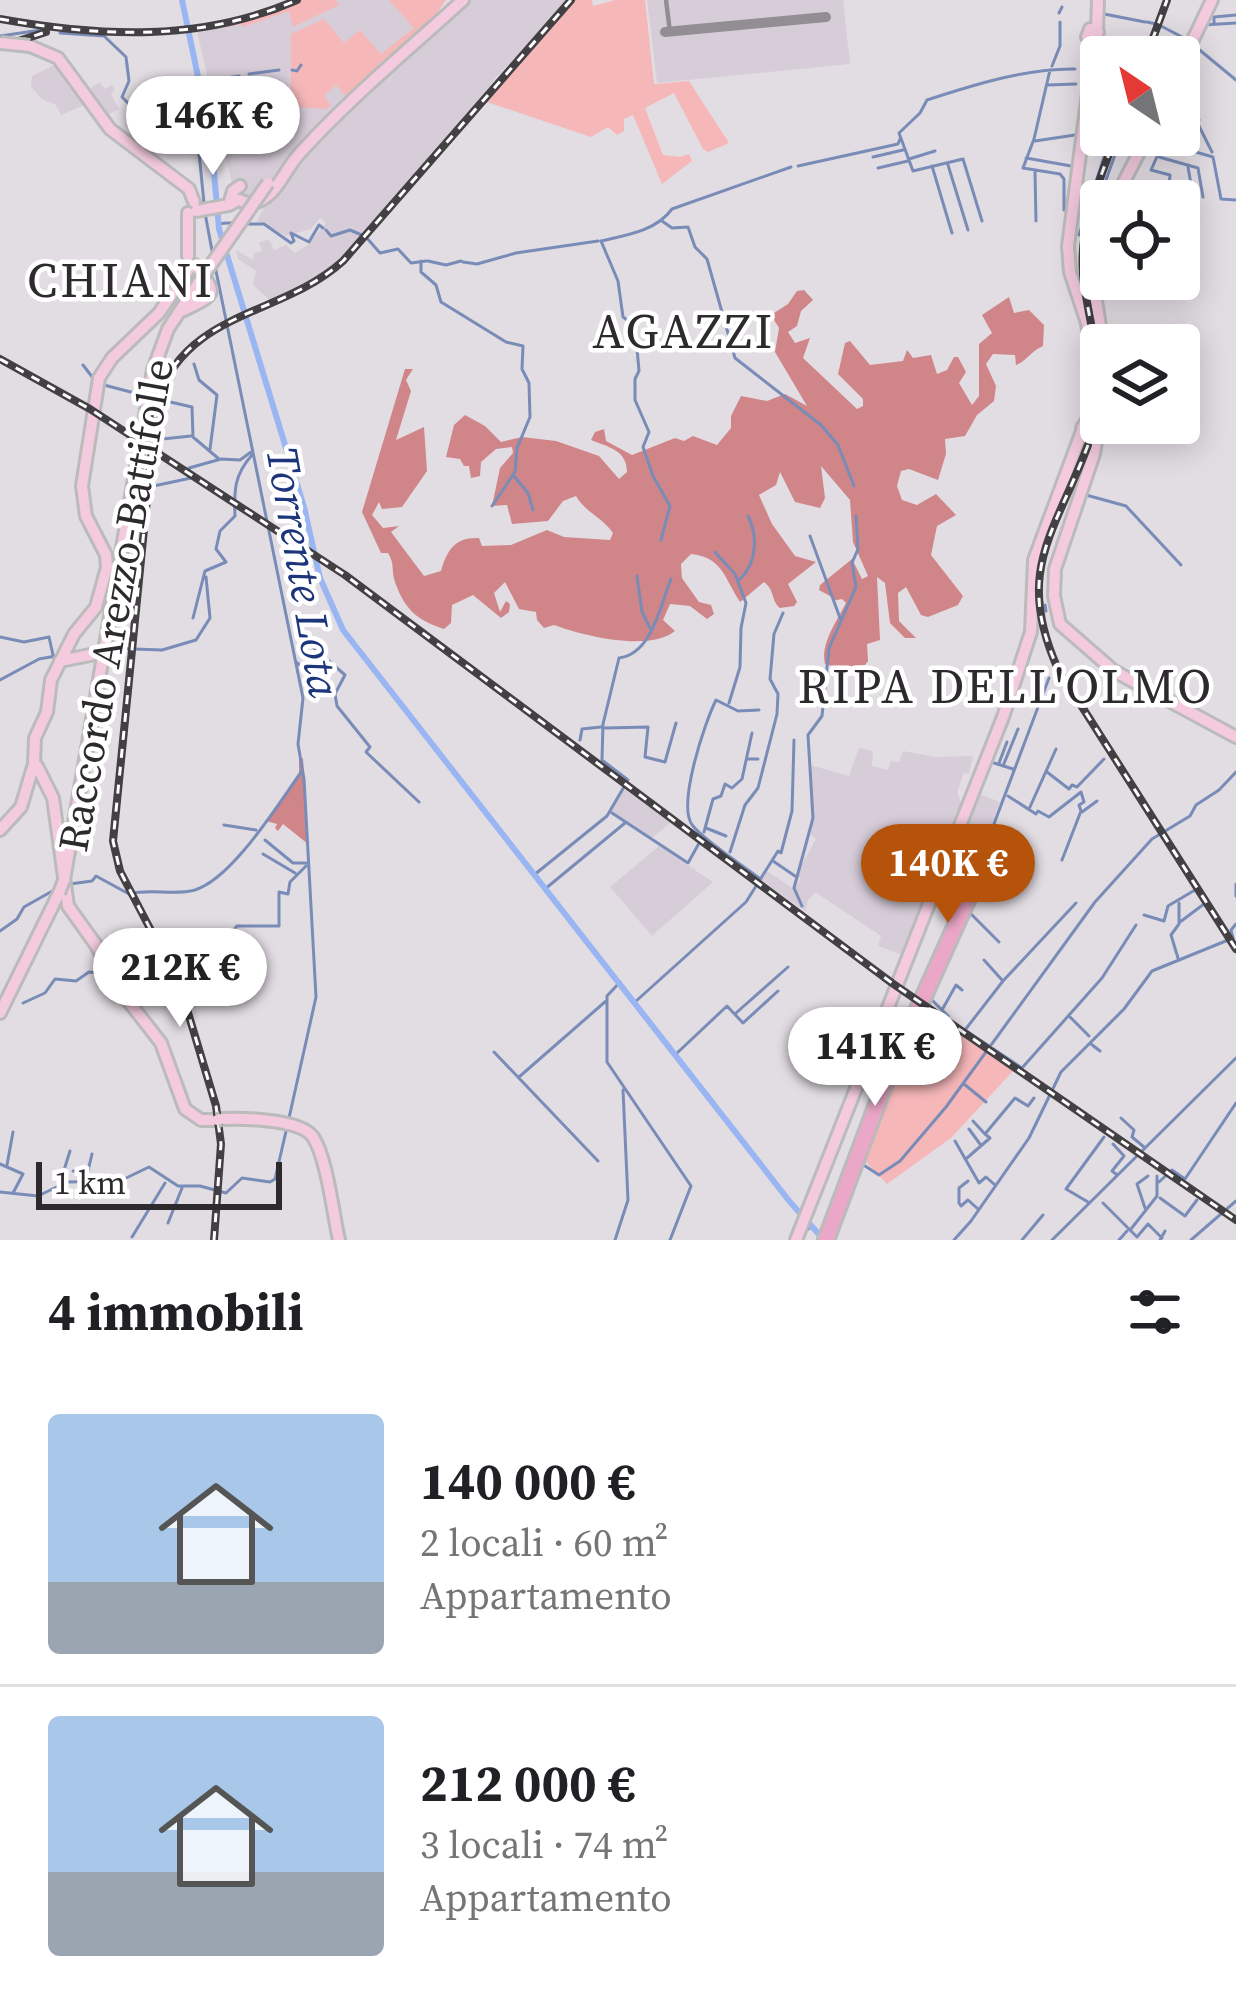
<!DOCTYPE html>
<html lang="it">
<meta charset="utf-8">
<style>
:root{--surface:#fff;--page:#f2f2f2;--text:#202124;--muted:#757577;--line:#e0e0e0;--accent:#b45309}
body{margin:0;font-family:"Source Serif 4",serif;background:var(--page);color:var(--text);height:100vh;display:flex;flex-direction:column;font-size:45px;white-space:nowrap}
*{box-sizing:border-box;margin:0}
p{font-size:39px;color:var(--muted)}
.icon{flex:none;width:66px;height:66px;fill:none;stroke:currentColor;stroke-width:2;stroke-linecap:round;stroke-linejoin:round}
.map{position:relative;height:1240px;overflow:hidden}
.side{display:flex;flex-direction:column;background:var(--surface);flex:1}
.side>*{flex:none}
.needle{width:78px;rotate:325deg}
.buttons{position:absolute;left:1080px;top:36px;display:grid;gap:24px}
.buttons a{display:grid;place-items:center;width:120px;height:120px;border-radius:12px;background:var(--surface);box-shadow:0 6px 30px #0003;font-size:60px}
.scale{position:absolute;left:36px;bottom:30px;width:246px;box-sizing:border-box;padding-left:12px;border:6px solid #2c2a2c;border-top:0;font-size:33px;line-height:42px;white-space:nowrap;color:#2c2a2c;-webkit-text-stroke:9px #fff;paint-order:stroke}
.price{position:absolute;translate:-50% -102px;padding:0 27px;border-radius:42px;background:#fff;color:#222;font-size:39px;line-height:78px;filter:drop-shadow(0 3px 6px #0008)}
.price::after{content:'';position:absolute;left:50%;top:72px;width:36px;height:27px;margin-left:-18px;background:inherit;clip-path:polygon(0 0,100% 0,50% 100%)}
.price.on{background:var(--accent);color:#fff}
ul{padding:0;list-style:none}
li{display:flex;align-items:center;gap:36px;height:300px;padding:0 48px}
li+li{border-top:3px solid var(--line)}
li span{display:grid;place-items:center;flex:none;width:336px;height:240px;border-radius:12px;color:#555}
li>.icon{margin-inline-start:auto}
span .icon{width:144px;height:144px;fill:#fffc;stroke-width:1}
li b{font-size:51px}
h2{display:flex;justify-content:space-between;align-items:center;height:144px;padding:0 48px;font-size:51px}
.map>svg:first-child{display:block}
</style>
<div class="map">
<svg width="1236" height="1240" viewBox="0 0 1236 1240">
<rect width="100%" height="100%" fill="#e2dde3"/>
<path fill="#d7cdd9" d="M299,0H399L421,33L463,0H570L493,81L473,112L343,258L325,275L271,301L253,285L256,271L238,259L236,250L253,260L254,253L262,251L259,243L269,239L274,250L286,245L295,253L308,245L326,223L320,218L311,229L286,236L257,221L279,177L268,183L253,203L232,184L197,31L244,21Z
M647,0H843L850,64L657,83Z
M58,63L84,92L100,82L105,89L112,85L115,90L111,94L119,109L103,118L91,102L61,115L56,105L42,99L31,87L32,76Z
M859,748L873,751L872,766L888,770L891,761L899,762L903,751L935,757L973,756L969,774L964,773L957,792L962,805L949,855L939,848L935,858L939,862L937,865L925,861L919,873L938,884L908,957L878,946L881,936L815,892L807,902L806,912L761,880L767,871L794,889L801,879L796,875L816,839L811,835L810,765L849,776Z
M624,789L659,814L670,823L652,838L610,811Z
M979,794L1000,802L984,843L964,832Z
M659,846L713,882L652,936L610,887Z"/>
<path fill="#f6b7b9" d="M299,0H336L339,5L293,27L289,11L243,27L241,24L224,28Z
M389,0H446L431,22L356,91L345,95L336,85L324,96L331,105L327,109L291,107V34L324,19L344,43L360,30L381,54L414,28Z
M573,0H592L593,6L615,0H645L654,84L689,81L729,143L708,152L703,149L674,93L645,108L663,155L680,157L689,154L692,161L662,184L633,115L624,119V131L617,135L608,127L591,137L484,101Z
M926,1017L940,1033L946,1025L1013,1071L951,1138L887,1184L865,1161L894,1074Z"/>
<path fill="#d08589" d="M804,290L813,300L801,311L797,326L788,332L795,343L810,338L803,358L857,409L863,406V399L838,374L845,343L850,341L870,365L903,361L907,350L913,358L931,355L937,374L947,370L954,357H958L966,372L959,383L972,405L979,396V344L992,333L982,315L1009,297L1014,313L1029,310L1044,325L1043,346C1031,351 1024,363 1016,365L1015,355L993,354L986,364L996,386L994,401L977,415L965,436L945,439L946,454L938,480L909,469L901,471L897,486L902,500L917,505L936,494L956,515L937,526L931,555L963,596L958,605L928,617L921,615L906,587L898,593L899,621L916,638H905L890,623L885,583L877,577L880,640L867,644L868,661L865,665C851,666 838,668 825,664C820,644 837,621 846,603L842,599L832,601V597L819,590L820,585L852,559L862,579L868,576L853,542L850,500L821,466L825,498L820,508L795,502L780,472L776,485L759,495L772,524L795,556L816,562L788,584L797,602L794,606L780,608C771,601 775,590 764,582L740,602C724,577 722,557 691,554L681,564L682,578L699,602L711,605L714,614L707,619L690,606L670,604L663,620L675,631C649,652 584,636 554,625L544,628L537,620L536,612L519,609L505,582L494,593L500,612L506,601L510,604L509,612L501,618L473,595L452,605L451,623L444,629C417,620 405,610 395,582C391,570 395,564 388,553H381L362,512L405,369H413L406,380L411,391L396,440L424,427L427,471L402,507L382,509L379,502L372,515L383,528L399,526L391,532L424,576L441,571C447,550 455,537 479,538L482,546L511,545L547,530L564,537L610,540L613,533C602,517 586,513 576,496L563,501L548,521L512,524L507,505L492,506L500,468L513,453L512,447L496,449L481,462L480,476L471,478L469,466H464L460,459L446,457L454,425L465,415L485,426L501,442L522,437L556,441L599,456L619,479L627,472C627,450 608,447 591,440L595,432L604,429L606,441L632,455L675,438L684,441L693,436L717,445L731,428V416L741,396L767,401L785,394L807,406L775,352L779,328L771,315L788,304L797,291Z
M303,758L308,844L283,824L278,831L275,828L277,824L266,821L299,773V759Z"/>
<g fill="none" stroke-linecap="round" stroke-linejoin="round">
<path stroke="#798cb7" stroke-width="3" d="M1059,13L1062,7
M1099,13L1145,22
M1214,23V17L1236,15
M1159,25L1188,40
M1203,25L1236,23
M60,33L104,36L126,57L129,81L122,97L144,119L199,116
M0,36L41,30
M1196,47L1236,80
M1154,52L1176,49
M1143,57L1156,24L1147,22
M1149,57L1160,25
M1052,66L1060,46V22
M292,70L297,71L301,65
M1050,70L1034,139L1023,168L1060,174L1064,179V210
M249,74L279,70
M213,80L239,76
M201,83L206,82
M1048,85L1076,84
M1179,116L1199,120L1197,122L1212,152
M1035,141L1075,135
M1168,144L1213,157L1221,199L1236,200
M1119,149L1133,151
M873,157L903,150
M1159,157L1198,168L1203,197
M1026,158L1071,166
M909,159L935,151
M948,165L968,230
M798,166L898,144L900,139
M932,166L952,233
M1188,167L1193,196
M878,168L908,161
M1035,172L1036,221
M1168,197L1170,175L1151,170L1160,150L1174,135
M204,203L197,133L202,115L206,114
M1096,208L1122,135
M205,213L213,256
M662,221L672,228L688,227L695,247L707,259L735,358L821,425L838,445L854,486
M982,221L963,159L913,171L899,133L920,113L927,100C973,85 1027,68 1075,69
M228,223H232
M218,224L226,223
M247,224H264L291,243L294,241L291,233L309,242L319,225L323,228
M326,230L331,236L350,230L364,236
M1079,235L1111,135
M366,237L380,253L398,249L411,263L426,261
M421,261V272L436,285L441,302L506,342L523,346L522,369L529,383L530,417L517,448L515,472L492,506
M428,261L446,265L461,261
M463,262L477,264L516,253L598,241
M215,266L303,698L298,744L304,779L316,997L289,1118
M194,364L199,380L217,395L210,449
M83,365L93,378
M104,385L146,396
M153,398L192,407L193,437L219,459
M153,440L191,436
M514,476L528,493L533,510
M149,487L191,478L189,468L221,459L240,460L251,452
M1086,495L1126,506L1181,565
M810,536L840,618
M661,540L670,506L653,476L643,447L649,432L635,400V379L639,371L635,326L623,317L618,281L601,241C627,235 656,231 672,209L791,167
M715,552L735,574L746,603L741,628L740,667L729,703
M637,576L642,612L650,628
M740,579C757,563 758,536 748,516
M1045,605L1046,611
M193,618L205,571L226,562L216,549L220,531L235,516C234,491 234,475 252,455
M0,637L24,642L49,637L53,655
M313,647L345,675L336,692
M106,648L162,650L196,640L210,618L206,577
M296,662L335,694L337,706L370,747L366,752L419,802
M0,680L39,659L56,656
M891,684L893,701
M759,710L738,711L716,700C705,722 676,807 693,826C705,841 742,865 759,878
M605,728L648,727L645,757L665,762L676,723
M580,740L582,729L601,727
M748,759H758
M988,761L1013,769
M999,763L1007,742
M1003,766L1018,729
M1047,772L1069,789L1072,785L1077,787L1104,759
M1008,796L1036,814L1038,811L1049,817L1081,792L1084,802L1079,805L1081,811L1062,860
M1030,807L1056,749
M1082,812L1097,801
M612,813L688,863L703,836
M224,825L256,830
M706,828L726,836
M704,832L713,799L721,796L725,784L732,788L742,779L752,733
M265,840L293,863H306
M986,845L1049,678
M985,847L993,855L985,875
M730,852L745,805L758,788L777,714L778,694L770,679L774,634L783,613
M263,854L295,873
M773,861L795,876
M534,875L607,816L628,780L602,760L603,724L619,658C652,654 660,606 671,579
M70,884L92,881L96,876L129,894C151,888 174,896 195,890C233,878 278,804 302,771
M1236,884V896
M545,889L625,823
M1076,903L1003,981L965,1030L1022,1068L1102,978L1136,925
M802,906L794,888L813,818L808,735L822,716L829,648L856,587L852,563L858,549L856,516
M971,914L999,942
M1144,915L1164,921L1168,906L1195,890
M1180,922L1204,904
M0,931L17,919L24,907L56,889
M1178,958L1171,935L1179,924V903
M984,960L1002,980
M116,976L207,961L237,926H279V892L288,894L290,882L306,866
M620,982L607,996V1062L691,1186L670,1240
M932,1000L948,1016
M635,1002L746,902L778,851L781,853L792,811L794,740
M23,1003L45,993L55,979L76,981L89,972L106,974
M942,1010L956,985L962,990
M736,1013L788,967
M1069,1016L1089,1036
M922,1017L977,895
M1091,1044L1100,1051
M494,1052L598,1161
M676,1054L727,1006L743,1023L778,991
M519,1077L606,1001
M964,1084L986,1102
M1121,1118L1134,1130L1132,1137L1144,1147
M973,1121L984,1133
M969,1129L980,1144
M955,1141L979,1183L986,1177L995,1185
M1113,1144L1124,1156L1112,1171L1116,1174
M967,1158L990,1138L985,1134L1015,1098L1028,1106L1034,1098
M0,1164L23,1174L13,1193
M862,1164L879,1175L900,1161L946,1107L1095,902L1152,839L1190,816L1196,805L1219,790L1236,772
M7,1165L13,1132
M73,1171H84
M86,1179L92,1154
M968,1181L959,1188V1203L961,1206L968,1200L978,1209
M1159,1182L1172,1170L1185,1179L1236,1103
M60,1183L70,1151
M0,1192L38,1196L67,1182L120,1181L149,1167L178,1186H200L226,1193L242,1178L270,1182L275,1179L287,1127
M1160,1198L1185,1216L1197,1200
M1088,1202L1066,1189L1104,1137
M1103,1203L1137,1237L1148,1224L1162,1238
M1145,1208L1137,1184L1148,1176
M168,1223L182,1188
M1131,1229L1157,1196V1176
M803,1233L812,1226
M132,1237L165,1183
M615,1240L628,1200L623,1090
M954,1240L971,1221L1029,1138L1061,1072L1124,1009L1152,971L1233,938L1231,930L1236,924
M1022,1240L1043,1215
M1052,1240L1236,1058
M1119,1240L1127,1231
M1160,1240L1165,1231
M1191,1240L1236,1201"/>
<path stroke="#9ab6f2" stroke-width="6" d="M182,0L211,139L219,229L304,507L320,578L343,630L790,1202L824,1240"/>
<path stroke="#928e93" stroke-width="4.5" d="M666,0L670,32"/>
<path stroke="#928e93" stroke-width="10" d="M665,32L826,17"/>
<g stroke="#bbb" stroke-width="16">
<path id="major" d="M1090,29L1098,32L1095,40L1087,37Z
M1097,30L1098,0
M30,46L58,58L110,129L189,189L194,202
M1179,69L1212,0
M239,200L250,204C277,199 283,171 300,153C350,98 408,50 463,0
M1114,201L1148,135
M229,205L233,191L240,186
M196,211L229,205L238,200
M188,213V256
M1101,226L1091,269L1103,345
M184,310C217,294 218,294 195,265
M1082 430a7 7 0 1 1 14 0a7 7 0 1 1-14 0Z
M1085,424L1095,406L1096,393L1087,323L1070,272L1068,246L1095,40
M1090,437L1096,442L1094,454L1055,569L1054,596L1060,624L1114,671L1236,737
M60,661L105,652
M34,763L35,738L47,712L51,680L74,634L96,607L107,567L106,555L86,516L82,486L99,378L112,358L159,313L189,269
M37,766L53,798L68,906L96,945L119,989L161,1043L185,1109L201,1120H217
M0,830L21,807L33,767
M958,836L979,848L983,858L979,874
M64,880L153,370L168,329L199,282
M0,1013L59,893
M221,1119C242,1118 301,1119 313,1137C327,1158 333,1214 339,1240
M796,1240L1003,717L1031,632L1034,560L1082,431"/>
</g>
<g stroke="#bbb" stroke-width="20">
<path id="highway" d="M826,1240L887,1078L979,874"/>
</g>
<use href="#major" stroke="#f3cade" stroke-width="10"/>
<use href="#highway" stroke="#eba7c8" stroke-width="14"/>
<g stroke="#434043" stroke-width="8">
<path id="rail" d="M0,19C101,37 201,42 297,0
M0,47L46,32
M1146,57L1167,0
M0,359L90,409L345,575L892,983L1236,1220
M1099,369C1095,337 1086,306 1083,274C1079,225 1100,180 1116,135
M1088,445C1055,533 1014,571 1058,669L1236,949
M214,1240L221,1144L216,1106L180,986L120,871L113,841L157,399C190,309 281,317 343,261L571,0"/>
</g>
<use href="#rail" stroke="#fff" stroke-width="3" stroke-dasharray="9" stroke-linecap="butt"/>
<g stroke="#bbb" stroke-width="16" stroke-linecap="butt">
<path id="major-bridge" d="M0,43L30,46
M199,282L268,183
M59,893L64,880
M217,1120L221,1119"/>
</g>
<use href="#major-bridge" stroke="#f3cade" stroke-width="10"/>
</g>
<g text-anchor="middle" stroke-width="9" stroke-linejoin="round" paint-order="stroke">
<g font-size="42" fill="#2c2a2c" stroke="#fff">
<text transform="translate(115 605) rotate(-80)" y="15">Raccordo Arezzo-Battifolle</text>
</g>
<g font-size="45" font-style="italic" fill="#1c357b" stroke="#fff">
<text transform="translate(304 572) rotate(80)" y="16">Torrente Lota</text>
</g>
<g font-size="48" letter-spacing="3" fill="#2c2a2c" stroke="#fff">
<text x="121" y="297">CHIANI</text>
<text x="684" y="348">AGAZZI</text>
<text x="1006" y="703">RIPA DELL'OLMO</text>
</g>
</g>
</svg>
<div class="buttons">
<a><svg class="needle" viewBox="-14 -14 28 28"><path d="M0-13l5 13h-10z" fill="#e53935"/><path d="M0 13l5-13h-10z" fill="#757577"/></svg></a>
<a><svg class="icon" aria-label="locate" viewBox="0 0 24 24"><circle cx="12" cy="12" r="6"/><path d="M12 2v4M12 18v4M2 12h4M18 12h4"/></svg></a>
<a><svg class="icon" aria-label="layers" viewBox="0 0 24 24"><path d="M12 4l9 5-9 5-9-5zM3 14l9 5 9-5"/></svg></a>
</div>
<div class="scale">1 km</div>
<b class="price" style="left:213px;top:178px">146K €</b>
<b class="price on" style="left:948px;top:926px">140K €</b>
<b class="price" style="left:180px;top:1030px">212K €</b>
<b class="price" style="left:875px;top:1109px">141K €</b>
</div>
<section class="side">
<h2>4 immobili<svg class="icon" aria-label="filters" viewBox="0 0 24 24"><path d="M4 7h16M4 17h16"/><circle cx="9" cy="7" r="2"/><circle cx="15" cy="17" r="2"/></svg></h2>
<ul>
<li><span style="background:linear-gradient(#a9c7e8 70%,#9aa5b1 0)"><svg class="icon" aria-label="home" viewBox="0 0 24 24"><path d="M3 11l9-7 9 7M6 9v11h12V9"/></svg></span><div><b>140 000 €</b><p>2 locali · 60 m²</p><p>Appartamento</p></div></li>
<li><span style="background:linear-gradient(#a9c7e8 65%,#9aa5b1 0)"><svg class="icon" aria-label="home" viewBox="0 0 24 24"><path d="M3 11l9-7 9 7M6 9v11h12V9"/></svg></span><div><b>212 000 €</b><p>3 locali · 74 m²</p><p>Appartamento</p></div></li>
</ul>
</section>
